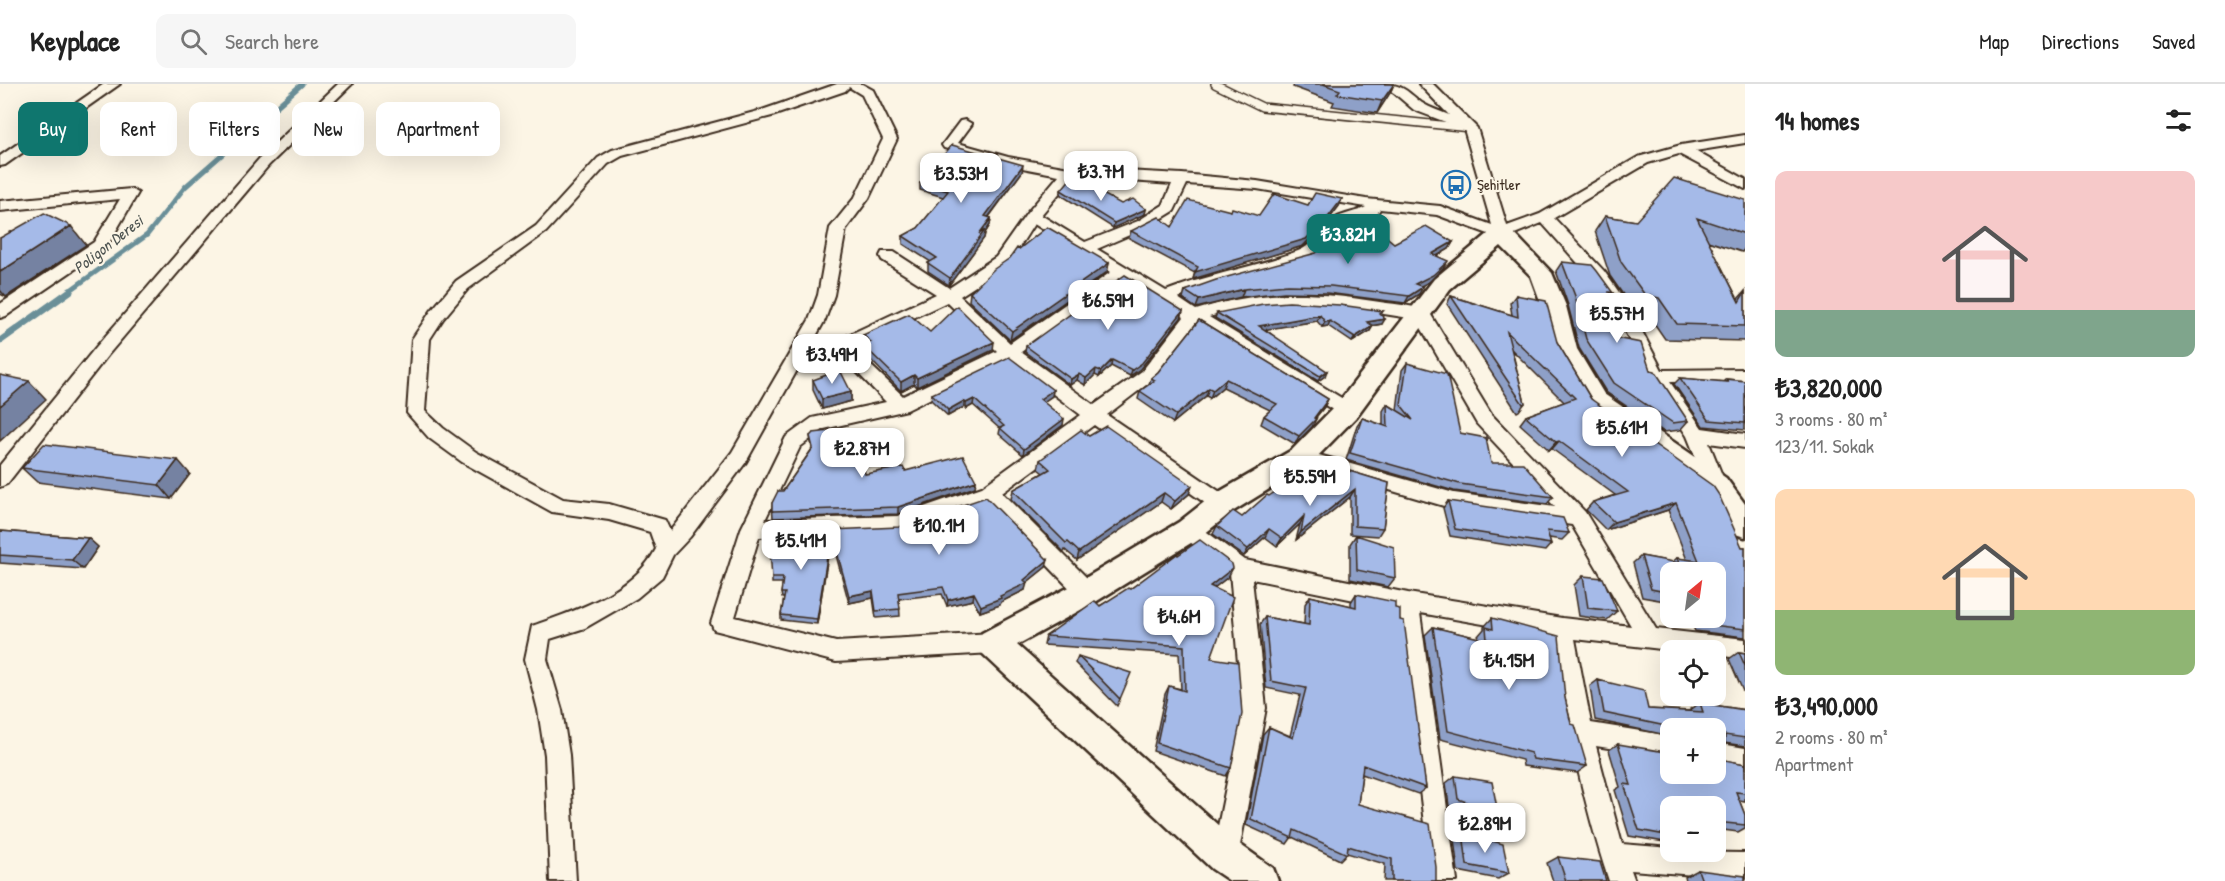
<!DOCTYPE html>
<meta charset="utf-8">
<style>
:root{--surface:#fff;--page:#f6f6f6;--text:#222;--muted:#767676;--line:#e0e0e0;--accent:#0f766e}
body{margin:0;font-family:"Patrick Hand",sans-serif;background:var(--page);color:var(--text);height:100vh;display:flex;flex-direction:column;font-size:22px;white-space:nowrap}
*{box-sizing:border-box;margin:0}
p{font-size:20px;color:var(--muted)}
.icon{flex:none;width:33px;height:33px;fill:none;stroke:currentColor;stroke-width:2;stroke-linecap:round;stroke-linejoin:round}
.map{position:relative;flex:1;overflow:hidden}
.sheet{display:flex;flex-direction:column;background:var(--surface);width:480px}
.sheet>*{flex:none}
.hud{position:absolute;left:18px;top:18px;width:570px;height:54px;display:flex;gap:12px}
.needle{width:39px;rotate:29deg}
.controls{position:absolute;left:1660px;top:478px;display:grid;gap:12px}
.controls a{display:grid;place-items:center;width:66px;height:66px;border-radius:12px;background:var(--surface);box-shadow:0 6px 24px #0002;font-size:30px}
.price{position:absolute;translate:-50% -51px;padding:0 14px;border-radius:12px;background:#fff;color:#222;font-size:20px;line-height:39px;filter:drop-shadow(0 2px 3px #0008)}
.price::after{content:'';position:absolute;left:50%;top:36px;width:18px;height:14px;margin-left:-9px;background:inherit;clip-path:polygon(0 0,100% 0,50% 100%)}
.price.selected{background:var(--accent);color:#fff}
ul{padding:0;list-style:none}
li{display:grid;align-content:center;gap:12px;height:318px;padding:0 30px}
li span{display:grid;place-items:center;height:186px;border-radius:12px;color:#555}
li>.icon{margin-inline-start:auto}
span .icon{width:108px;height:108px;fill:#fffc;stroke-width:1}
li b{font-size:26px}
h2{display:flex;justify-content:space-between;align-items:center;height:72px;padding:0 30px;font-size:26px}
.tag{padding:0 21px;border-radius:12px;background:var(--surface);box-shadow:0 6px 24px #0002;font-size:21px;line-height:54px}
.tag.selected{background:var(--accent);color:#fff}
header{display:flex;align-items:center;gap:36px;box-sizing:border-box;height:84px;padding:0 30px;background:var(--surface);border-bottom:2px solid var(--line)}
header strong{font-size:28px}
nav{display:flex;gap:33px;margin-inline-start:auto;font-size:21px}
.search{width:420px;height:54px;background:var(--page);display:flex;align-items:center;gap:15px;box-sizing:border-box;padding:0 21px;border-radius:12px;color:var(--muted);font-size:22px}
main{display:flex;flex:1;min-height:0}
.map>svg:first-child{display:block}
</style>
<header>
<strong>Keyplace</strong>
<div class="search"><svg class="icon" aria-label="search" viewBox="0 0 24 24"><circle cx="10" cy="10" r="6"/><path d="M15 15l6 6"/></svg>Search here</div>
<nav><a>Map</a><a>Directions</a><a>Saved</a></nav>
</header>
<main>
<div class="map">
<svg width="1745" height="797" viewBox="0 0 1745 797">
<rect width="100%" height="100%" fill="#fcf5e5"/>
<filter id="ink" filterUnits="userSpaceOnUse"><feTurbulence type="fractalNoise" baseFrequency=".0167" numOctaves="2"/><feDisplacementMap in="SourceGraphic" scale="12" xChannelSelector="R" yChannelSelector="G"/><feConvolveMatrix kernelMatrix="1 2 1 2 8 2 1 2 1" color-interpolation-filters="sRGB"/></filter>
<g filter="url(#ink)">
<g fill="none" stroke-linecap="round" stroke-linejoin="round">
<path stroke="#6a8f98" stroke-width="5" d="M68,208L147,151L185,103L302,0"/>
<path stroke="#6a8f98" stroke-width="7" d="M0,257L70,207"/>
<g stroke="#3b2a1e" stroke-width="10">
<path id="lane" d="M1215,0L1262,23L1470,44"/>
</g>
<g stroke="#3b2a1e" stroke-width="4">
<path id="street" d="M104,0H120L5,81L0,82V72Z
M338,0H352L269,81L108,271L7,400L0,403V381L96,263L259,75Z
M837,0H862L873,6L897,55L869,114L846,145L834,211L825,236L746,378L690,453L673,471L662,493L637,514L585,544L550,555L547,575L562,626L569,671L576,797H550L545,671L538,626L525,575L532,542C576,526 633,509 656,465L650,448L609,436L552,428L462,378L429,354L407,329L412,255L431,227L456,197L536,142L598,74L612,66L762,26ZM849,3L862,11L883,55L855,113L830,144L818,211L809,236L732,368L670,447L665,436L609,420L563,415L476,368L443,344L425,327L430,255L443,235L468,205L546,148L608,80L622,72L772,32L845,7Z
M1378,0C1403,0 1404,5 1422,19C1430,24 1440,27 1449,31L1419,0H1433L1477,44L1507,142L1540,130L1638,73L1681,61L1745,51V59L1695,67L1745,95V105L1679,70L1648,79L1554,134L1604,187L1630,224L1662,286L1745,285V297L1670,298L1702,344L1745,350V364L1709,359L1726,401L1723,406L1716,409L1709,406L1687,352L1647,292L1616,229L1592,195L1542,139L1502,155L1437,131L1380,125L1377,130L1347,140L1332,154L1326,163L1312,174L1213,201L1178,214L1196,226C1260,206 1308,207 1373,217C1391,220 1410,221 1428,226L1491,330L1585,428L1656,545L1745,555V575L1716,571V567H1678L1575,555L1591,639L1671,652V674L1596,662L1622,760L1671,764V768L1745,769V795L1631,786L1635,797H1609C1582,716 1566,636 1552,552L1420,529L1457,797H1431L1398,525L1252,495L1266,624L1238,772L1234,781L1225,785L1216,781L1212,772L1242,624L1230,488L1182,452L1179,446L1182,440L1189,438L1196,440L1245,476L1408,509L1562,534L1631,542L1572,441L1454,425L1294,378L1291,373L1294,368L1301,366L1454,409L1555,423L1477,340L1416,235C1344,224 1280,211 1209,233L1353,321L1356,326L1353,331L1347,333L1341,331L1196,241L1154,295L1107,331L1229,414L1232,420L1229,426L1222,428L1215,426L1094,341L1002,409L1095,502L1098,508L1095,514L1087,517L1079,514L986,417L898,448L759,453L735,533L836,558L993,549L1001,552L1004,559L1001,566L993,569L836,578L722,548L714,546L711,539L741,445L786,353L812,334L886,318L851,282L839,258L842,254L936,210L882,176L880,172L882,168H894L949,204L996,173L1027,129L1059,91L1007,81L944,64L942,61L960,37L965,36L972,40L958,59L1008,73L1069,84L1182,90L1257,97L1366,115L1440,122L1492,141L1464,45L1414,26L1394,9ZM1073,93L1172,100L1163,121L1138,137L1085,158L1041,131ZM1187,100L1257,105L1366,123C1357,128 1345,129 1336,134C1321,143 1315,161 1298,167C1255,183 1209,190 1166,207L1097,165L1148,143L1174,127ZM1034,140L1111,188L1010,259L960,212L1008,181ZM1123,195L1184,233L1142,287L1094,321L1021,268ZM947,218L997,267L903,312L864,275L858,260ZM1008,276L1081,331L982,403L898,432L765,436L800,363L824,345L907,326Z
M131,105L138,109L106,164L6,232L0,234V220L94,158L120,115L0,127V117Z
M1716,659L1745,664V686L1716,681Z"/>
</g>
<g stroke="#3b2a1e" stroke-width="5">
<path id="secondary" d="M1502,143L1510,145L1552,189L1566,222L1577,265L1604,310L1726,394L1745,420V453L1735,450L1706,408L1586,322L1553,265L1542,222L1531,192L1501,162L1450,205L1356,333L1310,380L1232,428L1199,454L1097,517L1017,561L1238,759L1273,784L1278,797H1230L1212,785L982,569L978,559L982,549L1077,499L1179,438L1212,412L1292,366L1338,319L1434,195L1494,145Z"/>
</g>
<use href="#lane" stroke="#fcf5e5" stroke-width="7"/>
<use href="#street" fill="#fcf5e5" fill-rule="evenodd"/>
<use href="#secondary" fill="#fcf5e5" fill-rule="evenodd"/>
</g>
<path fill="#8ea0c8" stroke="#3b2a1e" stroke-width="1.5" d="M1294,0H1394L1390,9L1377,29L1332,22L1334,18L1293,3Z
M1022,88L989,133L991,134L990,141L985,149L984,154L949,201L928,187V179L931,178L903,160V152L918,144L943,113L920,106V99Z
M1061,106L1121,120L1146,125L1145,130L1113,144L1061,111Z
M1745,116V164L1742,168L1708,157L1738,215L1745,207V257L1665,255L1647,229L1633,225L1610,192L1595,147L1605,132L1636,137Z
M1308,121L1339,122L1326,139L1303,162L1193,195L1195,189L1129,154L1131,147L1259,132Z
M0,154L86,161L6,213L0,210Z
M1453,158L1449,165L1437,172L1443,184L1429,198L1421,202L1419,210L1405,219L1327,209L1284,208L1241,213L1196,224L1183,215L1185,207L1394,159Z
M1019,165L1109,179L1107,188L1010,256L969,217L970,209L1010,174Z
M1562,178L1613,209L1610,214L1616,254L1650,286L1688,337L1680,346L1664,348L1606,308L1579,264L1568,221L1556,187Z
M1516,211L1557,258L1591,315L1742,463H1745V553L1695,547L1689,534H1716L1671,489V518L1642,513L1633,479L1641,472L1672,478L1677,474L1687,476L1668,426L1606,446L1586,426L1593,418L1615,411L1552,365L1549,366L1520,340L1526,332L1564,318L1512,266L1525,319L1519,327L1517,328L1447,220L1451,212L1512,231L1510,219Z
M1183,227L1181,234L1140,285L1130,292L1111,282L1099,293L1095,291L1085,301L1077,296L1070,301L1025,268L1026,262Z
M1383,227L1381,231L1382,240L1372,242L1370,247L1352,258L1328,242L1322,243L1317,237L1265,245L1325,292L1318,297L1215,234L1217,229Z
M1199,236L1328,315L1324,323L1315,334L1312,343L1295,360L1261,340L1264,332L1270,326L1223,303L1210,314L1206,312L1173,339L1138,315L1140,307L1149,300L1151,294L1158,288Z
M930,248L993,266L917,303L914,300L901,307L865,270V261L863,260V251Z
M1407,279L1460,349L1491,379L1553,413L1547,420L1454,407L1346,376L1357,341L1362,334L1383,341V327L1387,320L1397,326L1402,286Z
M1680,294L1723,298L1726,295L1745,297V346L1703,342L1674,300Z
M813,296L851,308V317L822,325L813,306Z
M1053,306L1052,312L1043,318L1063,341L1023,371L999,350L1000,345L973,321L966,325L964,323L948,332L931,316L932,310Z
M832,351L865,390L905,387L976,397L975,403L898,430L773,434L772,419L783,407L812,365L810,352Z
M1089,352L1189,410L1171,425L1161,418L1077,476L1065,466L1064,468L1011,415L1013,406L1043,389L1038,385L1040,376Z
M1336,383L1389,399L1383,444L1378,452L1350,450V413L1296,456L1300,440L1277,462L1265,453L1244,472L1213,450L1217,442L1310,411L1313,400L1318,392L1330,396L1331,391Z
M22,384L190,390L171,415L37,398Z
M1448,417L1569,449L1562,456L1549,454L1551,460L1545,467L1450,452L1443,424Z
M831,446L1046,483L1026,499L1025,506L1001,518L1000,521L980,528L973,516L947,522L942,510L899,515L900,532L876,534L873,514L849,519L831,453Z
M0,447L88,454L98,463L83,485L0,479Z
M1356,451L1395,494L1388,503L1350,495V460Z
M831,453L817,540L781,536V531L784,514H782L781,509L783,499H772V494L775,465Z
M1178,471L1228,493L1214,504L1211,574L1231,684L1226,692L1153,667L1165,610L1169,602L1181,605L1179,570L1044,561L1046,552L1130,505Z
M1583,492L1617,527L1607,536L1579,532L1574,501Z
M1356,510L1395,524L1400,536L1426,704L1418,710L1362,690L1358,720L1436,797H1384L1385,780L1347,769L1340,776L1292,753L1287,760L1246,741L1263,650L1269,643L1290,652L1300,611L1266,604L1260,540L1265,533L1304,540L1305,520L1310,512L1351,522V518Z
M1492,534L1565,614L1571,640L1587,682L1577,689L1523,682L1522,676L1440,655L1425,551L1433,543L1478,554V552L1484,545V543Z
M1739,568L1745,569V612L1729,575Z
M1078,572L1120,615L1117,622L1075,579Z
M1598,596L1648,625L1691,627L1690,625L1700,619L1745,626V662L1725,659V676L1745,680V717L1739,716L1745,731V744L1738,748L1716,745V723H1671V759L1629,752L1615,706L1620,703L1609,666L1618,660L1671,690L1716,645H1671V652L1595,636L1590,602Z
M1455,692L1498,729L1489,736L1449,722L1446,699Z
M1463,748L1509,789L1498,795L1458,787L1454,755Z
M1558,773L1606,797H1553L1547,779Z
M1698,786L1745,797H1686L1685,793Z"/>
<path fill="#7482a2" stroke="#3b2a1e" stroke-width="1.5" d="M1394,0L1390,9L1377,29L1382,17Z
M1023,81L1022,88L984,139L985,132Z
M1342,115L1339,122L1326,139L1303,162L1193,195L1195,188Z
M1146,125L1145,130L1113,144L1114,139Z
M991,134L990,141L985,149L984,154L949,201L950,194Z
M71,142L86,161L6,213L0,206V188Z
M1453,158L1449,165L1428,177L1432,170Z
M1448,177L1443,184L1429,198L1411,207L1415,200Z
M1109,179L1107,188L1010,256L1012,247Z
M1423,203L1419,210L1405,219L1409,212Z
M1244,205L1241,213L1196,224L1199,216Z
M1183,227L1181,234L1140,285L1130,292L1132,286Z
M1320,231L1317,237L1257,247L1259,242Z
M1385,235L1382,240L1364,243L1367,238Z
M1330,237L1328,242L1322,243L1325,238Z
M1373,242L1370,247L1352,258L1355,253Z
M994,258L993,266L917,303V294Z
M1112,276L1111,282L1099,293L1101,287Z
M1096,285L1095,291L1085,301L1086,294Z
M1327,287L1325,292L1318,297L1320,292Z
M1079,290L1077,296L1070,301L1071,295Z
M914,291V300L901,307V298Z
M1226,295L1223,303L1210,314L1213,306Z
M29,297L46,315L0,357V322Z
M1209,304L1206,312L1173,339L1176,331Z
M1053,306L1052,312L1039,321L1040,315Z
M851,308V317L822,325V315Z
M974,315L973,321L966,325V319Z
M1328,315L1324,323L1313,337L1316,335L1312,343L1295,360L1299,352Z
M964,317V323L948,332V326Z
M1064,335L1063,341L1023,371L1024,365Z
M1559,357L1552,365L1549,366L1556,358Z
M178,376L190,390L171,415L159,401Z
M976,397L975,403L898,430V423Z
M1192,402L1189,410L1171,425L1175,417Z
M1355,405L1350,413L1296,456L1301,448Z
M1164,409L1161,418L1077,476L1079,468Z
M1676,419L1668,426L1606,446L1614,438Z
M1304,432L1300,440L1277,462L1282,454Z
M1269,445L1265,453L1244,472L1248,465Z
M831,448V453L817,540V535Z
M88,454L98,463L83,485L72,476Z
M1048,476L1046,483L1025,500L1027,499L1025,506L1001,518L1000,521L980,528L981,522L1000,512L1024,496Z
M1233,484L1228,493L1205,511L1210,502Z
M873,507V514L849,519V512Z
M974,509L973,516L947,522L948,516Z"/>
<path fill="#a5bae8" stroke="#3b2a1e" stroke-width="1.5" d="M1323,0H1394L1382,17L1337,10L1340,6Z
M952,61L1023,81L985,132L991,134L979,150L985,146L950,194L928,179L937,174L903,152L918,144L948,107L920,99Z
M1072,93L1121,120L1133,115L1146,125L1114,139L1061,106Z
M1674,94L1745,116V150L1697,134L1739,218L1745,208V242L1677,240L1659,214L1645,211L1621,178L1605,132L1636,137Z
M1315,109L1342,115L1329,132L1306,155L1195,188L1198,183L1131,147L1159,133L1172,143L1188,116L1231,127L1232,124L1259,132L1274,110L1308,121Z
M44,129L71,142L0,188V154Z
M1371,140L1394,159L1426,142L1453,158L1432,170L1448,177L1433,191L1415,200L1423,203L1409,212L1331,202L1287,201L1244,205L1199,216L1185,207L1216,196L1316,169L1334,152Z
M1047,143L1109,179L1012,247L970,209L994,185L1010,174L1017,164L1019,165Z
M1562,178L1592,181L1597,187L1613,209L1609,208L1616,254L1641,259L1650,286L1655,287L1688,337L1673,339L1614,299L1586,255L1575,212Z
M1125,191L1183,227L1142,279L1132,286L1112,276L1101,287L1096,285L1086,294L1079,290L1071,295L1026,262Z
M1516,211L1546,217L1557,258L1591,315L1713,402L1719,411L1742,463H1745V545L1704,540L1701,534H1716V489H1671V509L1651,505L1641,472L1679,479L1677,474L1699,477L1676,419L1614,438L1593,418L1628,408L1559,357L1556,358L1526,332L1575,314L1507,248L1525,319L1523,320L1451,212L1518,233Z
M1289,218L1340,221L1383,227L1379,229L1385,235L1367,238L1373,242L1355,253L1330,237L1325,238L1320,231L1259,242L1327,287L1320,292L1217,229L1263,220Z
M957,222L994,258L917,294L914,291L901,298L864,262L871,258L863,251L909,230L930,248Z
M1199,236L1328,315L1314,334L1316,335L1299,352L1264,332L1277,320L1226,295L1213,306L1209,304L1176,331L1140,307L1155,296L1151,294L1158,288Z
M1009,273L1053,306L1040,315L1064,335L1024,365L1000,344L1004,342L974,315L966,319L964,317L948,326L932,310Z
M1407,279L1447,290L1460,349L1486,354L1491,379H1523L1553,413L1460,400L1350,369L1362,334L1388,343L1387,320L1413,336L1401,321Z
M840,286L851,308L822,315L813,296Z
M0,291L29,297L0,322Z
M1680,294L1728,298L1726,295L1745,297V339L1709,336Z
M1106,342L1192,402L1175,417L1164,409L1079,468L1068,458L1066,459L1013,406L1050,385L1040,376L1081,346L1089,352Z
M830,347L832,351L858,349L865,390L903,383L905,387L963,372L976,397L898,423L772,427V419L778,407H783L813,364L810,352L813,349Z
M44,360L178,376L159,401L22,384Z
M1336,383L1389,399L1383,444L1355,442V405L1301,448L1304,432L1282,454L1269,445L1248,465L1217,442L1233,427L1242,433L1267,411L1269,412L1291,397L1312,412L1318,392L1333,397Z
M986,413L1048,476L1024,496L1027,499L1000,512L1001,514L981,522L974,509L948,516L943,503L898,509L900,525L876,527L873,507L849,512L831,446L899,443Z
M1448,417L1563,434L1569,449L1547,447L1551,460L1455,445Z
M0,447L88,454L72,476L0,471Z
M831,448L817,535L781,531L785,509H781L783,494H772L770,466L775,465L774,450Z
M1356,451L1394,463L1395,494L1357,486Z
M1200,456L1232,480L1233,484L1210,502L1233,513L1211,574L1238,578L1242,630L1231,684L1157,659L1169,602L1185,607L1184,562L1046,552L1095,517L1100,522L1128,504L1130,505L1177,470L1178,471Z
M1583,492L1603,494L1617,527L1588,524Z
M1356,510L1395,518V524L1400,525V536L1404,537L1426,704L1363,681L1358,720L1430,740L1436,783V797H1392V775L1348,762L1347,770L1294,746L1292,754L1251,735L1269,643L1293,654L1306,604L1271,597L1265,533L1309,541L1310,512L1356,523Z
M1492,534L1559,552L1565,614L1571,640L1575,641L1587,682L1533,675L1531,669L1448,647L1433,543L1487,556L1486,543L1493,545Z
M1739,568L1745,569V582Z
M1078,572L1131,589L1120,615Z
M1598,596L1644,607L1648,625L1703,628L1700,619L1745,626V654L1725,651V676L1745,680V709L1736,708L1745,731V741L1716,738V723H1671V752L1639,746L1624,700L1631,701L1618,660L1671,669V690H1716V645H1680L1604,629Z
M1455,692L1492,698L1498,729L1458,715Z
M1463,748L1503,760L1509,789L1467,781Z
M1558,773L1600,778L1606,797H1566Z
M1698,786L1745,792V797H1702Z"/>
</g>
<defs>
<g id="bus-ring" transform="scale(1.5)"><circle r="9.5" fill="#fcf5e5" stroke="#1f6fb2" stroke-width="1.5"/><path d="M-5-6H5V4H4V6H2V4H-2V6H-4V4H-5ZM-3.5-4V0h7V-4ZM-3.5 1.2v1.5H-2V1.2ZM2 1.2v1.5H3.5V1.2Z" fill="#1f6fb2"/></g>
</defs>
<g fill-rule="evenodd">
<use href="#bus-ring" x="1456" y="101"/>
</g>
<g text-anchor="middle" stroke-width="4.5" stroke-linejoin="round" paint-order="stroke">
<g font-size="15" fill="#3b2a1e" stroke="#fcf5e5" text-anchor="start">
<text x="1477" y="106">Şehitler</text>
</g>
<g font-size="16" font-style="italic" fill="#4e5451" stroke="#fcf5e5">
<text transform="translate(108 160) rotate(-38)" y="6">Poligon Deresi</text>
</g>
</g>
</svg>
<div class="controls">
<a><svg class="needle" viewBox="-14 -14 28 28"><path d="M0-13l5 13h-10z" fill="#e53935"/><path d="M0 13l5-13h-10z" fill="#767676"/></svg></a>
<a><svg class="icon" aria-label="locate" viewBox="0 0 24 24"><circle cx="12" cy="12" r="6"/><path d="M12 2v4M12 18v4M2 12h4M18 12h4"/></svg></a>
<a>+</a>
<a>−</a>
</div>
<b class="price" style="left:1101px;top:118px">₺3.7M</b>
<b class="price" style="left:961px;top:120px">₺3.53M</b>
<b class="price selected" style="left:1348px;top:181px">₺3.82M</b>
<b class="price" style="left:1108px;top:247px">₺6.59M</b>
<b class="price" style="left:1617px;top:260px">₺5.57M</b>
<b class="price" style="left:832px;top:301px">₺3.49M</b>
<b class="price" style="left:1622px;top:374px">₺5.61M</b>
<b class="price" style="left:862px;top:395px">₺2.87M</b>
<b class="price" style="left:1310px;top:423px">₺5.59M</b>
<b class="price" style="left:939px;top:472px">₺10.1M</b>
<b class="price" style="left:801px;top:487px">₺5.41M</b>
<b class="price" style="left:1179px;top:563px">₺4.6M</b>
<b class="price" style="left:1509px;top:607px">₺4.15M</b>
<b class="price" style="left:1485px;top:770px">₺2.89M</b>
<div class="hud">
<a class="tag selected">Buy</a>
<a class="tag">Rent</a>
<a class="tag">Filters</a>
<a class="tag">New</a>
<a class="tag">Apartment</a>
</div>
</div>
<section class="sheet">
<h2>14 homes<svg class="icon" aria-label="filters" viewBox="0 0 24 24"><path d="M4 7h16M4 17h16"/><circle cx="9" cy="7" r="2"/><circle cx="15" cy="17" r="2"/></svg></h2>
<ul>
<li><span style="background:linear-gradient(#f6c9c9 75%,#7fa58c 0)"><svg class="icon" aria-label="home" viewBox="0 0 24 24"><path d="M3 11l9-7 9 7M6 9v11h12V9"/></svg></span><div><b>₺3,820,000</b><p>3 rooms · 80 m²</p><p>123/11. Sokak</p></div></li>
<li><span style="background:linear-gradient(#ffd9b3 65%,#8fb573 0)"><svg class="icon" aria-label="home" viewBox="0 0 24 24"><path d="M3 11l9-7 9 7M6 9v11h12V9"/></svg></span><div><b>₺3,490,000</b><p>2 rooms · 80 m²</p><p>Apartment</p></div></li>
</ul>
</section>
</main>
